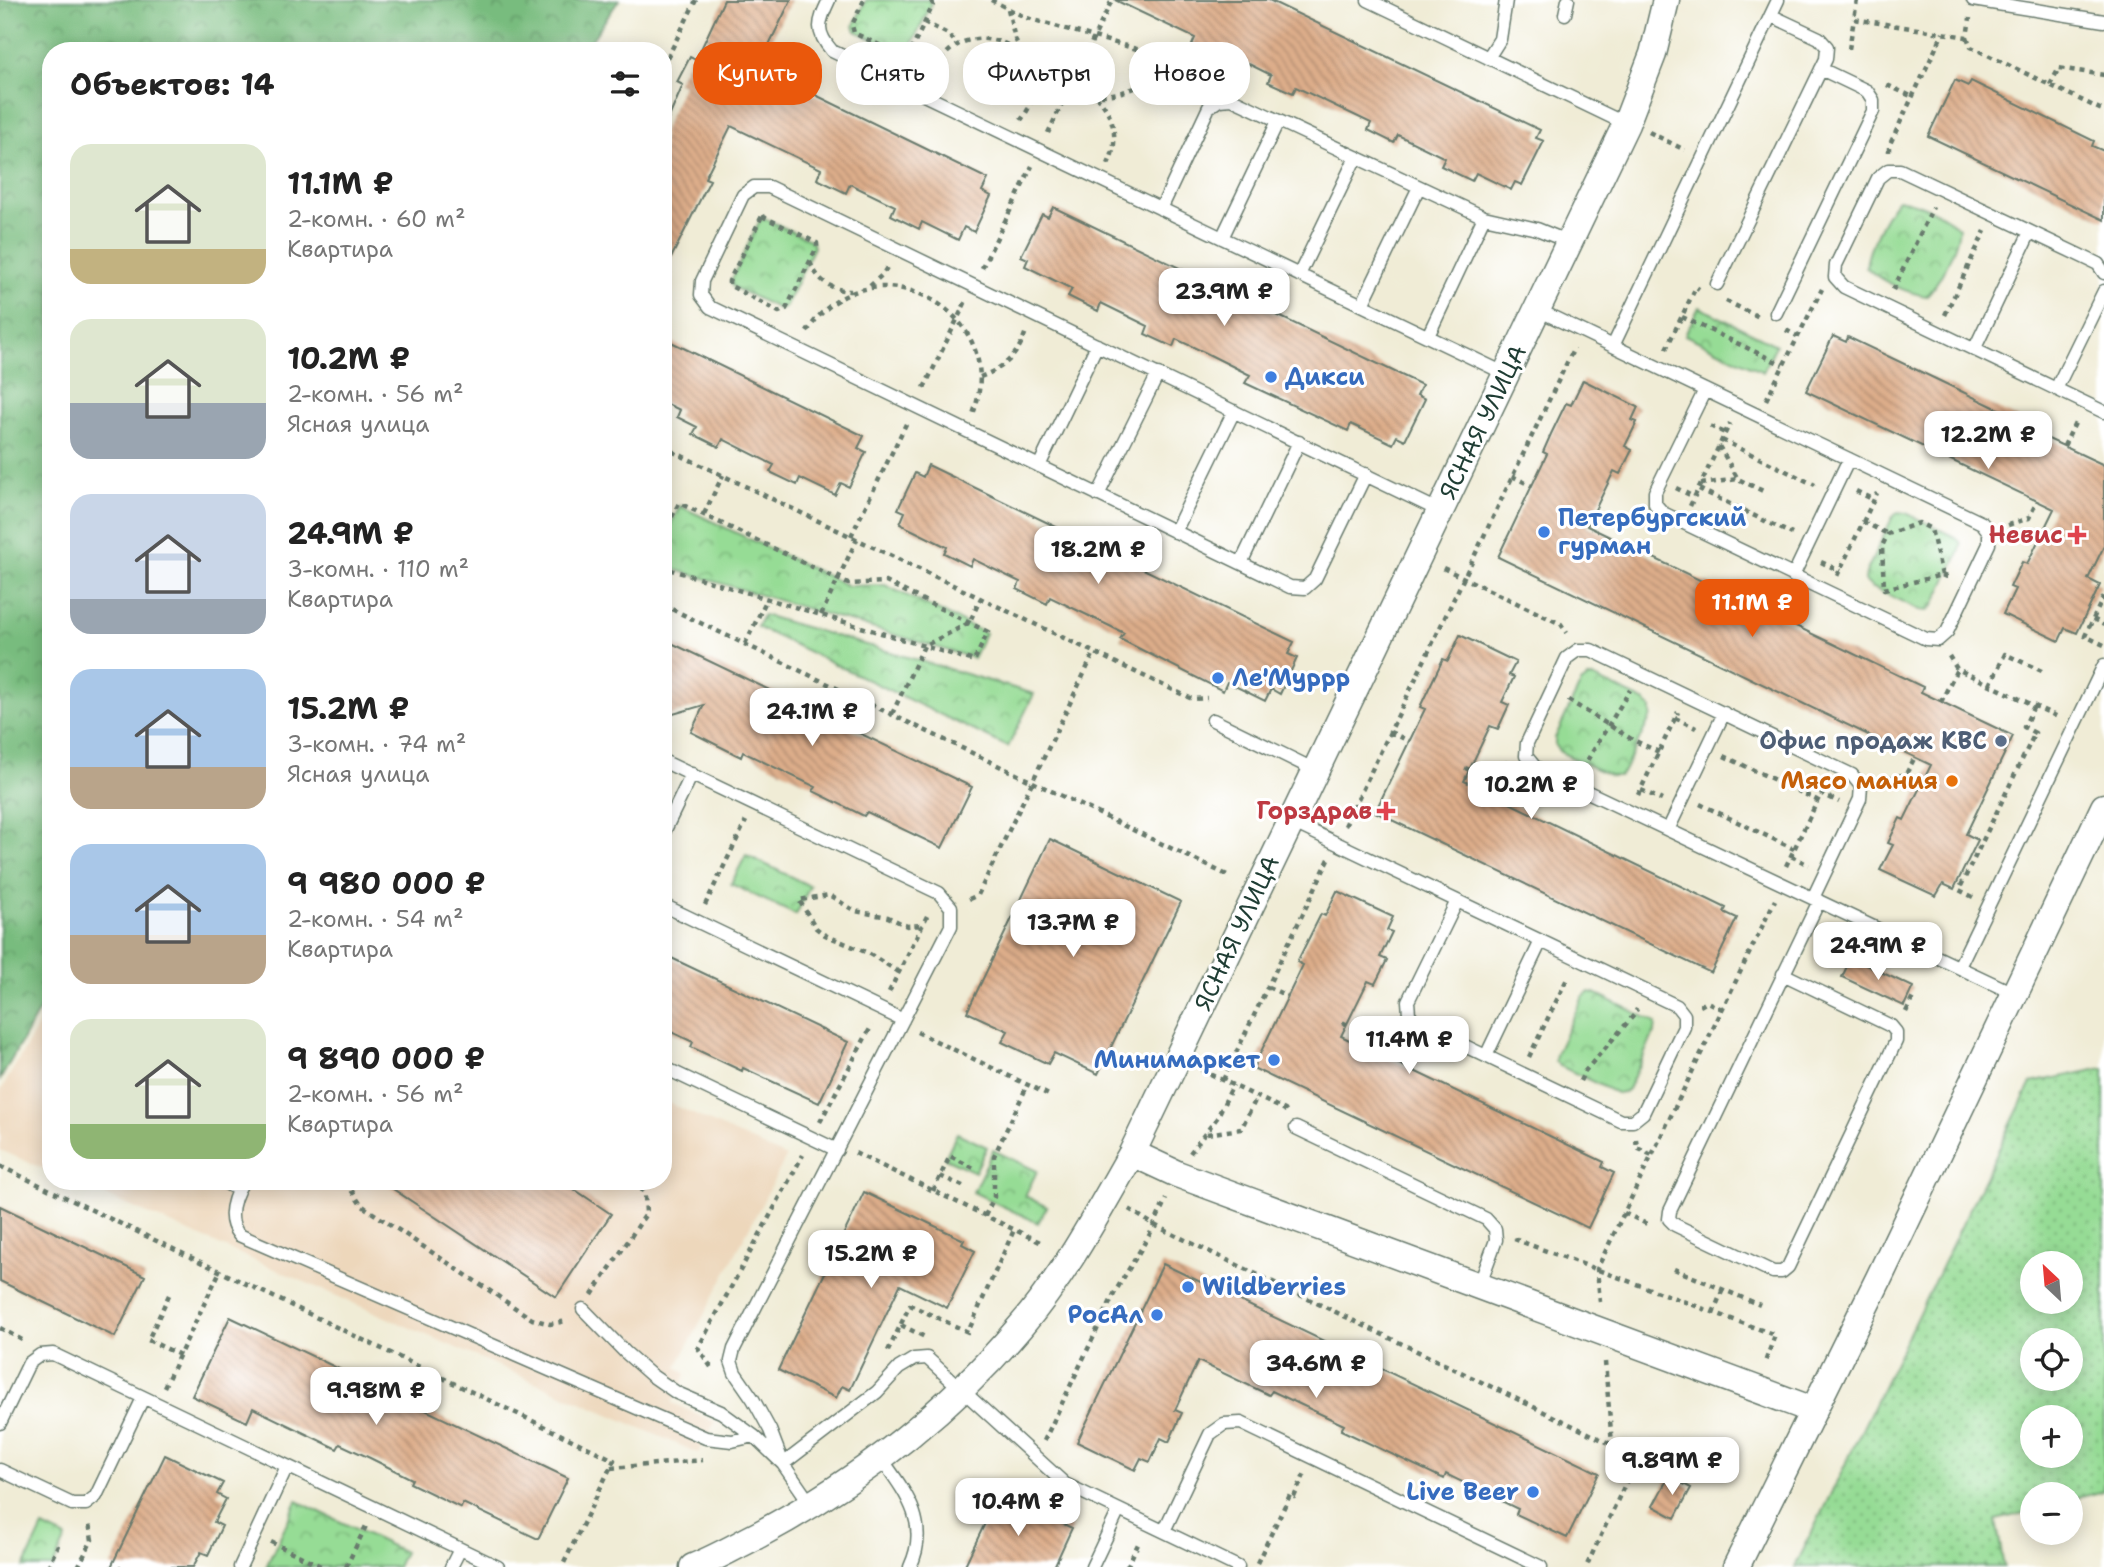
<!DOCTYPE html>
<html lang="ru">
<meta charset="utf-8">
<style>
:root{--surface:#fff;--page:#f6f6f6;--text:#222;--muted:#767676;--accent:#ea580c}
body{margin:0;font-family:"Shantell Sans",sans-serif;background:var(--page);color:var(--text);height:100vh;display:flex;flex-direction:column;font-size:26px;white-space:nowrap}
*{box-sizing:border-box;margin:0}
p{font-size:23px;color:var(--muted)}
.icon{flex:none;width:38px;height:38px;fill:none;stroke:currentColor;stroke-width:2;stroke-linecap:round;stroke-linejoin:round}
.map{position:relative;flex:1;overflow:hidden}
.drawer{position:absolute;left:42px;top:42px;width:630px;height:1148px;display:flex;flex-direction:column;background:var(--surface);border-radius:28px;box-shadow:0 4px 18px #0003}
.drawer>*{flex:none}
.guide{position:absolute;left:693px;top:42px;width:665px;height:63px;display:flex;gap:14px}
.needle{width:46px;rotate:334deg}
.buttons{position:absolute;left:2020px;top:1251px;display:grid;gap:14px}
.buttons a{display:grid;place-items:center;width:63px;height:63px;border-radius:50%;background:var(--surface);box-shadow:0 4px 18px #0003;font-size:35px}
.price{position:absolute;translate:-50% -60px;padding:0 16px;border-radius:14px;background:#fff;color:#222;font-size:23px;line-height:46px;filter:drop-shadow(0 2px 4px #0008)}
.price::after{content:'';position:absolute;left:50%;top:42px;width:21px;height:16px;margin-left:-10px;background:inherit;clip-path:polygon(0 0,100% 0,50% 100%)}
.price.selected{background:var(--accent);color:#fff}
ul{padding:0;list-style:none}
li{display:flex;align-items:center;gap:21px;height:175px;padding:0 28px}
li span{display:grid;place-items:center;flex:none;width:196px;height:140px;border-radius:21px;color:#555}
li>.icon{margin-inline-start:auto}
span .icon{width:84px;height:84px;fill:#fffc;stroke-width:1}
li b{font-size:30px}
h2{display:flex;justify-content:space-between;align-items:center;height:84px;padding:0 28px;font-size:30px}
.tag{padding:0 24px;border-radius:28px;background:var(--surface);box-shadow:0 4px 18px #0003;font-size:24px;line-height:63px}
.tag.selected{background:var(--accent);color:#fff}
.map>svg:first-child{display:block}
</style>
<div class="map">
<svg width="2104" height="1567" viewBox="0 0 2104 1567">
<defs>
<pattern id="grass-dots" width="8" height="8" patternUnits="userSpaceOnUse" patternTransform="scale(1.75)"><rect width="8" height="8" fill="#96dc95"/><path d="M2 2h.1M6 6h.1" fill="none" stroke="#7ab47a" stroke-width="1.8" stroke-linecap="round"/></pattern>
<pattern id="forest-crowns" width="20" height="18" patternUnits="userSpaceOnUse" patternTransform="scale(1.75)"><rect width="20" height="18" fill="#78bc7e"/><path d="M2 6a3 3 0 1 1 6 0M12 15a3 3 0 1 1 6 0" fill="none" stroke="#629a68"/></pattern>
<pattern id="park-crowns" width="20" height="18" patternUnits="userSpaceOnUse" patternTransform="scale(1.75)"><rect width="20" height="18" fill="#96dc95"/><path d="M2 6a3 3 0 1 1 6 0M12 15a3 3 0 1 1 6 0" fill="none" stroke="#7ab47a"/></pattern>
<pattern id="building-back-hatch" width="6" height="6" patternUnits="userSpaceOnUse" patternTransform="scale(1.75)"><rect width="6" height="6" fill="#ddad8a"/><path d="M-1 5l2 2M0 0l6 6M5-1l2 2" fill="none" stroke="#b38e72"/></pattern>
</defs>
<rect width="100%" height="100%" fill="#fff"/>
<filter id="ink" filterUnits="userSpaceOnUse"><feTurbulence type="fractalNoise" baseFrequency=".0143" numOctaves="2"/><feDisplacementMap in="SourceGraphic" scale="14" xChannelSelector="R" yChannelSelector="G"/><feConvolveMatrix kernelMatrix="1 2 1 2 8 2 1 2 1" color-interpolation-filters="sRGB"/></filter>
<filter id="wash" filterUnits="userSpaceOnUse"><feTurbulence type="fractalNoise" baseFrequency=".00686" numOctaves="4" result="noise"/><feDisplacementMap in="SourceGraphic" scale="28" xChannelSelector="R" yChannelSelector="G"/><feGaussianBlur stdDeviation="1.57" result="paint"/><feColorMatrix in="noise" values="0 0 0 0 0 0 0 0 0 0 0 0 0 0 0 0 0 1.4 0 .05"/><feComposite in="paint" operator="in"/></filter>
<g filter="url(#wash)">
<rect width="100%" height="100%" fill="#f0ecd6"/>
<path fill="#edd7bb" d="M51,1004V1172L0,1150V1092Z
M663,1100L786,1157L677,1367L686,1374L672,1403L715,1422L698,1453L72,1181H663Z"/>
<path fill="url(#grass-dots)" stroke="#5a8c64" stroke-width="2" fill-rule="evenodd" d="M2104,1068V1491L2070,1500V1494H2032V1511L1996,1520L2004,1567H1795L2031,1083ZM2032,1264H2070V1302H2032ZM2032,1340H2070V1379H2032ZM2032,1418H2070V1456H2032Z"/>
<path fill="url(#forest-crowns)" stroke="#4c7c59" stroke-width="2" d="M0,0H619L584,51H51V989L0,1080Z"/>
<path fill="url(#park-crowns)" stroke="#5a8c64" stroke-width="2" d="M866,0H929L931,5L908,52L902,54L856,31L854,25Z
M1898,199C1918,202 1944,214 1959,228C1957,248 1940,282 1926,296C1907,293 1880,281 1866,267C1868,248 1885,214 1898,199Z
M766,219L812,241L814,247L785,307L779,309L733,287L731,281L760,220Z
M1699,307L1776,345L1763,372L1685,335Z
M680,506L848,586L885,585L985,633L973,658L666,567C656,546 671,524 680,506Z
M1898,512L1906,513L1955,537L1961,543L1960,551L1934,605L1928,611L1920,610L1871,587L1865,581L1866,573L1892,518Z
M763,615L1034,694L1008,747L757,627Z
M1588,678H1595L1646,702L1651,708V716L1624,771L1619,776H1611L1560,752L1555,746V738L1581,683Z
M746,855L810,886L796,915L731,884Z
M1589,992L1595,993L1651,1020L1656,1024L1655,1031L1628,1089L1623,1093H1616L1560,1066L1555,1061L1556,1054L1583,997Z
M957,1133L987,1147L975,1172L945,1158Z
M993,1150L1037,1171L1025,1196L1047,1207L1038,1223L973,1192Z
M297,1501L404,1552L397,1567H266Z
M43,1527L66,1538L53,1567H24Z"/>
<g id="blocks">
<path fill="url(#building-back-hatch)" d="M724,0H791L758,67L988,179L982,191L991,196L974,232L964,227L958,240L922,222L919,229L891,215L895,206L850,184L846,193L817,179L821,169L731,126L705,178L710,180L663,274V131L683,85L677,82L690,57L696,60Z
M1115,0H1269L1540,130L1536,138L1544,141L1522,185L1515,182L1511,190L1476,173L1472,181L1441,166L1445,158L1398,135L1394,143L1368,130L1371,123L1296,87L1293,93L1268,82L1271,75L1223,51L1219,58L1192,45L1195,38Z
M1955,80L1968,86L1971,81L2094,141L2092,146L2104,151V220L1928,136Z
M1053,207L1422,385L1417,395L1425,399L1405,440L1397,436L1393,444L1351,424L1348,431L1245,383L1250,375L1204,352L1176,339L1173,347L1145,334L1148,326L1101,303L1098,311L1068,296L1072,289L1025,266L1028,259L1021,256L1042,214L1048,217Z
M1833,336L1846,342L1848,337L1942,382L2046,432L2044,437L2104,465V546L2088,579L2100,585L2077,633L2065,628L2059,641L2003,614L2015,589L2010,587L2022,562L2027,564L2054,509L1806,391Z
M663,338L864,436L858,448L866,452L849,487L841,483L835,495L800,478L797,485L770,472L774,465L723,439L719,447L693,434L697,427L677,417L680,410L663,402Z
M1583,380L1638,407L1632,420L1637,422L1625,446L1632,450L1620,474L1614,471L1587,526L1923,687L1921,692L2013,736L1966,834L1978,840L1954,889L1943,884L1936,896L1880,870L1893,845L1888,843L1900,818L1904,820L1931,765L1498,557L1547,454L1543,452L1551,434L1566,403L1571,405Z
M928,465L1294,642L1288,654L1297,658L1280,694L1271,689L1265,701L1227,682L1223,691L1120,639L1124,633L1081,612L1050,597L1047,604L1017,589L1020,582L973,559L970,566L944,553L947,547L900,524L905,512L898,509L915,473L923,477Z
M1460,635L1516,662L1509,675L1514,677L1502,702L1509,705L1498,729L1490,726L1464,781L1726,908L1724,912L1737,918L1711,973L1375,812L1425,709L1420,707L1429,688L1443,659L1448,661Z
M663,639L972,787L942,848L867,812L864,816L813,791L816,787L743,752L741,757L691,732L704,705L663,717Z
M1050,839L1181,902L1098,1074L1054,1053L1048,1064L1002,1042L1008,1031L967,1012Z
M1337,891L1393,917L1387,930L1392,932L1380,957L1387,960L1375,984L1368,981L1341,1036L1604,1162L1602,1167L1614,1173L1588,1228L1253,1068L1303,965L1297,962L1321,914L1325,916Z
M663,954L848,1042L819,1103L743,1068L742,1071L691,1047L693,1042L663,1028Z
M1851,958L1913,987L1904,1006L1842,977Z
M381,1181H562L611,1214L556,1297Z
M864,1192L964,1240L962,1244L975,1251L947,1308L900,1285L850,1390L842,1386L836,1398L778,1370Z
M0,1206L145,1276L115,1337L0,1281Z
M1163,1264L1599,1473L1567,1538L1516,1514L1518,1509L1446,1474L1444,1479L1341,1430L1344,1425L1272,1391L1269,1395L1198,1361L1175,1410L1182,1413L1169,1442L1161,1438L1150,1462L1141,1458L1135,1470L1077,1442Z
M230,1317L568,1478L538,1539L463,1503L461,1508L410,1483L412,1479L370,1458L340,1444L337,1449L253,1408L247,1422L192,1396Z
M165,1455L223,1483L217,1494L226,1499L214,1522L222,1526L208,1555L201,1552L193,1567H111Z
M1669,1476L1691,1488L1675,1518L1653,1506Z
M999,1494L1072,1528L1054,1567H964Z"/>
</g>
</g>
<g filter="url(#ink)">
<use href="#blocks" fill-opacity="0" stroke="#687a6d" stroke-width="2"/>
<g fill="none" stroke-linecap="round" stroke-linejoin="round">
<g stroke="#687a6d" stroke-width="15">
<path id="service" d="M829,0C818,23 815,31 832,51L1506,374
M1368,0L1626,124
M1973,0L2104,21
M1565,14L1568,0
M1488,58L1500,39L1506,0
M1161,209L1209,107L1219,100L1232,99L1484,217L1537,229L1569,242
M1222,238L1278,121
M2104,273L2098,264L1900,170H1888L1878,178L1836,265L1835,277L1844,287L2104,412
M1299,275L1356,157
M1717,284L1826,59L1827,47L1819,38L1772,16
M1362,305L1419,187
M1536,309L1982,523L1989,532V544L1947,632L1938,640L1926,639L1663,513L1655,504V492L1705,390
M1776,313L1873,111V100L1867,91L1821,69
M1428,336L1484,217
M1613,346L1778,0
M1974,350L2030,232
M2056,389L2104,291
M1039,466L1097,345
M1366,474L1315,579L1305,588L1290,587L710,307L701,295L702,281L743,195L754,187H769L1440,511
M1098,495L1158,374
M1175,532L1234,411
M1241,563L1299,442
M1793,576L1849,459
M1213,720L1315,770
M663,761L939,893L951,907V926L734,1349L731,1361L735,1373L753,1399L770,1430L783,1464L877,1392L899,1368L914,1359L927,1358L1065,1484L1238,1567
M1290,821L1677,1006L1684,1015V1027L1643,1113L1633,1121H1621L1417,1023L1409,1014L1408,1001L1457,901
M1668,830L1724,713
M663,834L692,774
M1813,898L1860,799L1861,786L1852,775L1591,650H1578L1567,658L1527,743L1526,756L1535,767C1694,843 1855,918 2015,994
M663,905L903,1020
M1959,967L2104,665
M1783,974L1891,1026L1896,1032V1041L1788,1267L1782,1272H1773L1675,1225L1669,1219L1670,1211L1819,901
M1486,1056L1541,941
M663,1067L837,1150
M1296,1128L1486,1219L1495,1229L1496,1240L1479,1286
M223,1181L238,1190
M243,1181C233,1198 226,1219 239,1235L706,1438L732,1441L754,1436L783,1464L812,1506
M583,1309L625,1352L651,1375L677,1393L721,1412L754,1436
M0,1423L29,1363L40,1355L53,1354L498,1567
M881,1458C905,1492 931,1523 910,1567
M0,1470L72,1504H86L96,1496L143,1398
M1164,1531L1210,1434L1224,1424L1241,1423L1541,1567
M240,1567L287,1466
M451,1567L460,1549
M1092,1567L1119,1510"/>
</g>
<g stroke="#687a6d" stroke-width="29">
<path id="minor" d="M1132,1153L1177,1174L1813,1410
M693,1567C716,1558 738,1545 760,1534C859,1481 947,1413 1020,1327C1065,1275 1098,1212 1132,1153L1626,124L1653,54L1666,0
M1736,1567L1879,1278L2104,807"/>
</g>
<path stroke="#687a6d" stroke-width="4.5" stroke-dasharray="5 5" stroke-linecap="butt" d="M864,0L852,25L854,33L902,56L910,53L933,5L932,0
M991,0L1027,18L1186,63L1205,72L1211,85
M1857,0L1854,19L1967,37L1970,18
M1008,9L1015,39L1021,50
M924,22L948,34L956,43
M1967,37L1971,47L2104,111
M1849,49L1854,19
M1030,63C1074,110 1133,102 1177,60
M663,67L696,0
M933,79C954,0 1074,50 1021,120
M1887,85L1913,97
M2050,85L2059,68L2104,75
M1096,96C1114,114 1120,141 1108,164
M1649,132L1685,150
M1048,133L1112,0
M1889,152V146L1943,33
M762,216L817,243V247L786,309L779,312L729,285V281Z
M810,262C818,281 831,290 851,291
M982,268L1032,166
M870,286L883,274L889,264
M1893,290L1933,207
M1726,301L1759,317
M1945,315L1985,231
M1682,317L1783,365
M1786,330L1797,336
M807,332C866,236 1013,308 973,414
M1666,349L1696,287L1699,289
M980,377C1004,368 1018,356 1026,331
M924,388L966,301
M1766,400L1822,289
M1710,426L1725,433
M1722,440L1815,485
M1719,446L1738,479L1763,491
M2064,446L2077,419
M663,447L1192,699L1207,698
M1512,476L1532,486
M1701,484L1738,479
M1676,488L1694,497
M1699,489L1792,534
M1856,491L1874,500
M1690,506L1730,423
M1587,512L1606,521L1638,510
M704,514L723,475
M1863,522L1888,534
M2008,525L2029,518L2037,501
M663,535L679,503L848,584L886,582L988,632L974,661L665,568L663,566
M851,536L906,424
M1821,562L1840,571
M1443,568L1561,624L1567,633
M1942,575L1931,529L1919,523L1888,534L1882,546L1884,589L1942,575L1950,579
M1837,576L1877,493
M663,605L1227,875
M821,615L857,539
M2093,619L2104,625
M745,644L767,599
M2104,645L2085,636L2104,596
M1949,656L1957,669L2058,717
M1990,685L2005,654L2046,673
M1568,700L1633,740L1659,752
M1941,702L1957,669
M892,714L924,646L969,623L981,598
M1675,718L1696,728
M1390,732L1409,741
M1724,756L1817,800
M1465,768L1477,773L1509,762
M1582,769L1630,690
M1878,781L1906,774L1915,757
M1641,790L1662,800
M1820,793L1839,802
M1638,795L1678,712
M1700,804L1794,849
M1345,826L1574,348
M1791,856L1809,865
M1786,866L1826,783
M1973,897L1959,890L2035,733L2024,727L2034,706
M969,899L978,895L1094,653
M705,905L746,821
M899,972L868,953L825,935L816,928L799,900L829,895L855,911L888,917L907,926L923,925
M1268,987L1287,996
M889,992L929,912
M1700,1006L1707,1002L1722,1009
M1906,1012L1914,995
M1342,1022L1360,1031L1391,1020
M917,1032L1049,1095
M1529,1057L1568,977
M1201,1070L1285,1110L1287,1113
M1223,1080L1329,859
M1580,1081L1585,1071L1634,1015L1637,1009
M820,1122L872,1025
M1207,1134L1241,1129L1257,1097
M1636,1139L1637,1148L1652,1155
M855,1153L1040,1242
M1190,1153L1217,1118L1233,1085
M0,1166L614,1460L562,1567
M940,1176L965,1187
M351,1181L350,1188L361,1205L532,1319L550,1324L567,1321
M933,1191L950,1156L974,1168
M1129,1209L1154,1225L1638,1457L1586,1567
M1624,1213L1649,1225
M985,1216L994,1197V1156L1028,1084
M1514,1239L1775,1335L1764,1365
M1674,1269L1760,1305
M169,1295L148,1340L180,1355
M592,1295L646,1214L645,1195L637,1181
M1600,1302L1597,1269L1775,900
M1713,1313L1723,1289
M901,1325L925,1337
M0,1328L24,1341
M888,1351L910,1305L968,1332L1014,1230
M1605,1362L1612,1444
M711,1367L698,1348L803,1155
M164,1387L220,1271
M1044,1441L1115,1292L1150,1234L1166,1199
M611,1468L703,1460
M271,1542L323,1567
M1257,1563L1290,1495L1294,1497L1305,1473
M48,1567L58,1545
M78,1567L92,1540L89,1523
M346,1567L367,1524
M1127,1567L1140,1540"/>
<use href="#service" stroke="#fff" stroke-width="12"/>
<use href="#minor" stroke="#fff" stroke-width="26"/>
</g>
</g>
<g fill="#3f7fe0" stroke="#fff" stroke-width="2.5">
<circle cx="1271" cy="377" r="7"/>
<circle cx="1544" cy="532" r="7"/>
<circle cx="1218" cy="678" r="7"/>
<circle cx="1274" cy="1060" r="7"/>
<circle cx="1188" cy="1287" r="7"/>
<circle cx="1157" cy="1315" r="7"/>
<circle cx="1533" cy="1492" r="7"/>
</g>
<g fill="#e0444e" stroke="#fff" stroke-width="2.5">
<path d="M2073.5 524.5h7v7h7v7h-7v7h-7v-7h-7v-7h7z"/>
<path d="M1382.5 800.5h7v7h7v7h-7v7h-7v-7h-7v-7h7z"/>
</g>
<circle fill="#5c6f8a" stroke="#fff" stroke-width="2.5" cx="2001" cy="741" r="7"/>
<circle fill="#e8710a" stroke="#fff" stroke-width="2.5" cx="1952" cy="781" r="7"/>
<g text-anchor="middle" stroke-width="6" stroke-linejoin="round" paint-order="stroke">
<g font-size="24" font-weight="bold" fill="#366cbe" stroke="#fff" text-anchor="start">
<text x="1285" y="385">Дикси</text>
<text x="1558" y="526">Петербургский<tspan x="1558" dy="28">гурман</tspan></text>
<text x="1232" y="686">Ле'Муррр</text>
<text x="1260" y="1068" text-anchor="end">Минимаркет</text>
<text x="1202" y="1295">Wildberries</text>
<text x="1143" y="1323" text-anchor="end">РосАл</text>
<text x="1519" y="1500" text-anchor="end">Live Beer</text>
</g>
<g font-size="24" fill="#1f3d34" stroke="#fff">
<text transform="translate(1483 422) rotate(-64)" y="8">ЯСНАЯ УЛИЦА</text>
<text transform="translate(1237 933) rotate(-65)" y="8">ЯСНАЯ УЛИЦА</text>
</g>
<g font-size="24" font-weight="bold" fill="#be3a42" stroke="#fff" text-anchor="end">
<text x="2063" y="543">Невис</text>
<text x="1372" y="819">Горздрав</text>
</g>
<g font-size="24" font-weight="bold" fill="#4e5e75" stroke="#fff" text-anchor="end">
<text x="1987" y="749">Офис продаж КВС</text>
</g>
<g font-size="24" font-weight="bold" fill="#c56008" stroke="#fff" text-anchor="end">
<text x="1938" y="789">Мясо мания</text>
</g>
</g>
</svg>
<div class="buttons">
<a><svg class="needle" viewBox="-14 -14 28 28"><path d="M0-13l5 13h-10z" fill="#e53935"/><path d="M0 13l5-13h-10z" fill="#767676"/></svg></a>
<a><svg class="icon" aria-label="locate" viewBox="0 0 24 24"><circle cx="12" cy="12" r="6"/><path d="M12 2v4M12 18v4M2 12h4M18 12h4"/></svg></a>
<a>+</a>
<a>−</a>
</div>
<b class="price" style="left:1224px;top:328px">23.9M ₽</b>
<b class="price" style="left:1988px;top:471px">12.2M ₽</b>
<b class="price" style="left:1098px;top:586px">18.2M ₽</b>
<b class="price selected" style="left:1752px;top:639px">11.1M ₽</b>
<b class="price" style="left:812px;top:748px">24.1M ₽</b>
<b class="price" style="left:1531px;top:821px">10.2M ₽</b>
<b class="price" style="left:1073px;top:959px">13.7M ₽</b>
<b class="price" style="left:1878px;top:982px">24.9M ₽</b>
<b class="price" style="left:1409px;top:1076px">11.4M ₽</b>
<b class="price" style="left:871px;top:1290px">15.2M ₽</b>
<b class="price" style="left:1316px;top:1400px">34.6M ₽</b>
<b class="price" style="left:376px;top:1427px">9.98M ₽</b>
<b class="price" style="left:1672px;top:1497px">9.89M ₽</b>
<b class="price" style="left:1018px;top:1538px">10.4M ₽</b>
<div class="guide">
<a class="tag selected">Купить</a>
<a class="tag">Снять</a>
<a class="tag">Фильтры</a>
<a class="tag">Новое</a>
</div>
<section class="drawer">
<h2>Объектов: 14<svg class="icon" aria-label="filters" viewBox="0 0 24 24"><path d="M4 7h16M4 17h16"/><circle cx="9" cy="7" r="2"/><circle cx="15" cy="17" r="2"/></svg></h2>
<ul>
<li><span style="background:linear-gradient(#dfe7d0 75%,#c2b280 0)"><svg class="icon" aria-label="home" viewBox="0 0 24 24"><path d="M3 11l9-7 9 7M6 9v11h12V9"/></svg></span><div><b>11.1M ₽</b><p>2-комн. · 60 m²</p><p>Квартира</p></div></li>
<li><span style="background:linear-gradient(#dfe7d0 60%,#9aa5b1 0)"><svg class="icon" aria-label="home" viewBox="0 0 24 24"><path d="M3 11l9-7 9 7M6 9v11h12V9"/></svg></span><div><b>10.2M ₽</b><p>2-комн. · 56 m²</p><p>Ясная улица</p></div></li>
<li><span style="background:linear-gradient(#c9d6e8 75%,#9aa5b1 0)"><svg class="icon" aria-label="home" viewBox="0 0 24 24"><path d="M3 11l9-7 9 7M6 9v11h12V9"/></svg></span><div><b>24.9M ₽</b><p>3-комн. · 110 m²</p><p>Квартира</p></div></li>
<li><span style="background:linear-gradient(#a9c7e8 70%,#b9a48a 0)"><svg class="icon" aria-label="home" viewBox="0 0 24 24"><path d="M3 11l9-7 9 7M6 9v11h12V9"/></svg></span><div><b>15.2M ₽</b><p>3-комн. · 74 m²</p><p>Ясная улица</p></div></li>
<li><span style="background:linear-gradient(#a9c7e8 65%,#b9a48a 0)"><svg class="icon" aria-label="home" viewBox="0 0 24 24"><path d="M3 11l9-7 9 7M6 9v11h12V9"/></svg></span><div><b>9 980 000 ₽</b><p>2-комн. · 54 m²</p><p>Квартира</p></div></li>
<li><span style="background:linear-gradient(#dfe7d0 75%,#8fb573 0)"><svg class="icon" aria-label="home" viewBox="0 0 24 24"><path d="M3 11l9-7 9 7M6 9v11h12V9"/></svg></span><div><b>9 890 000 ₽</b><p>2-комн. · 56 m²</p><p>Квартира</p></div></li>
</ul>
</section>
</div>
